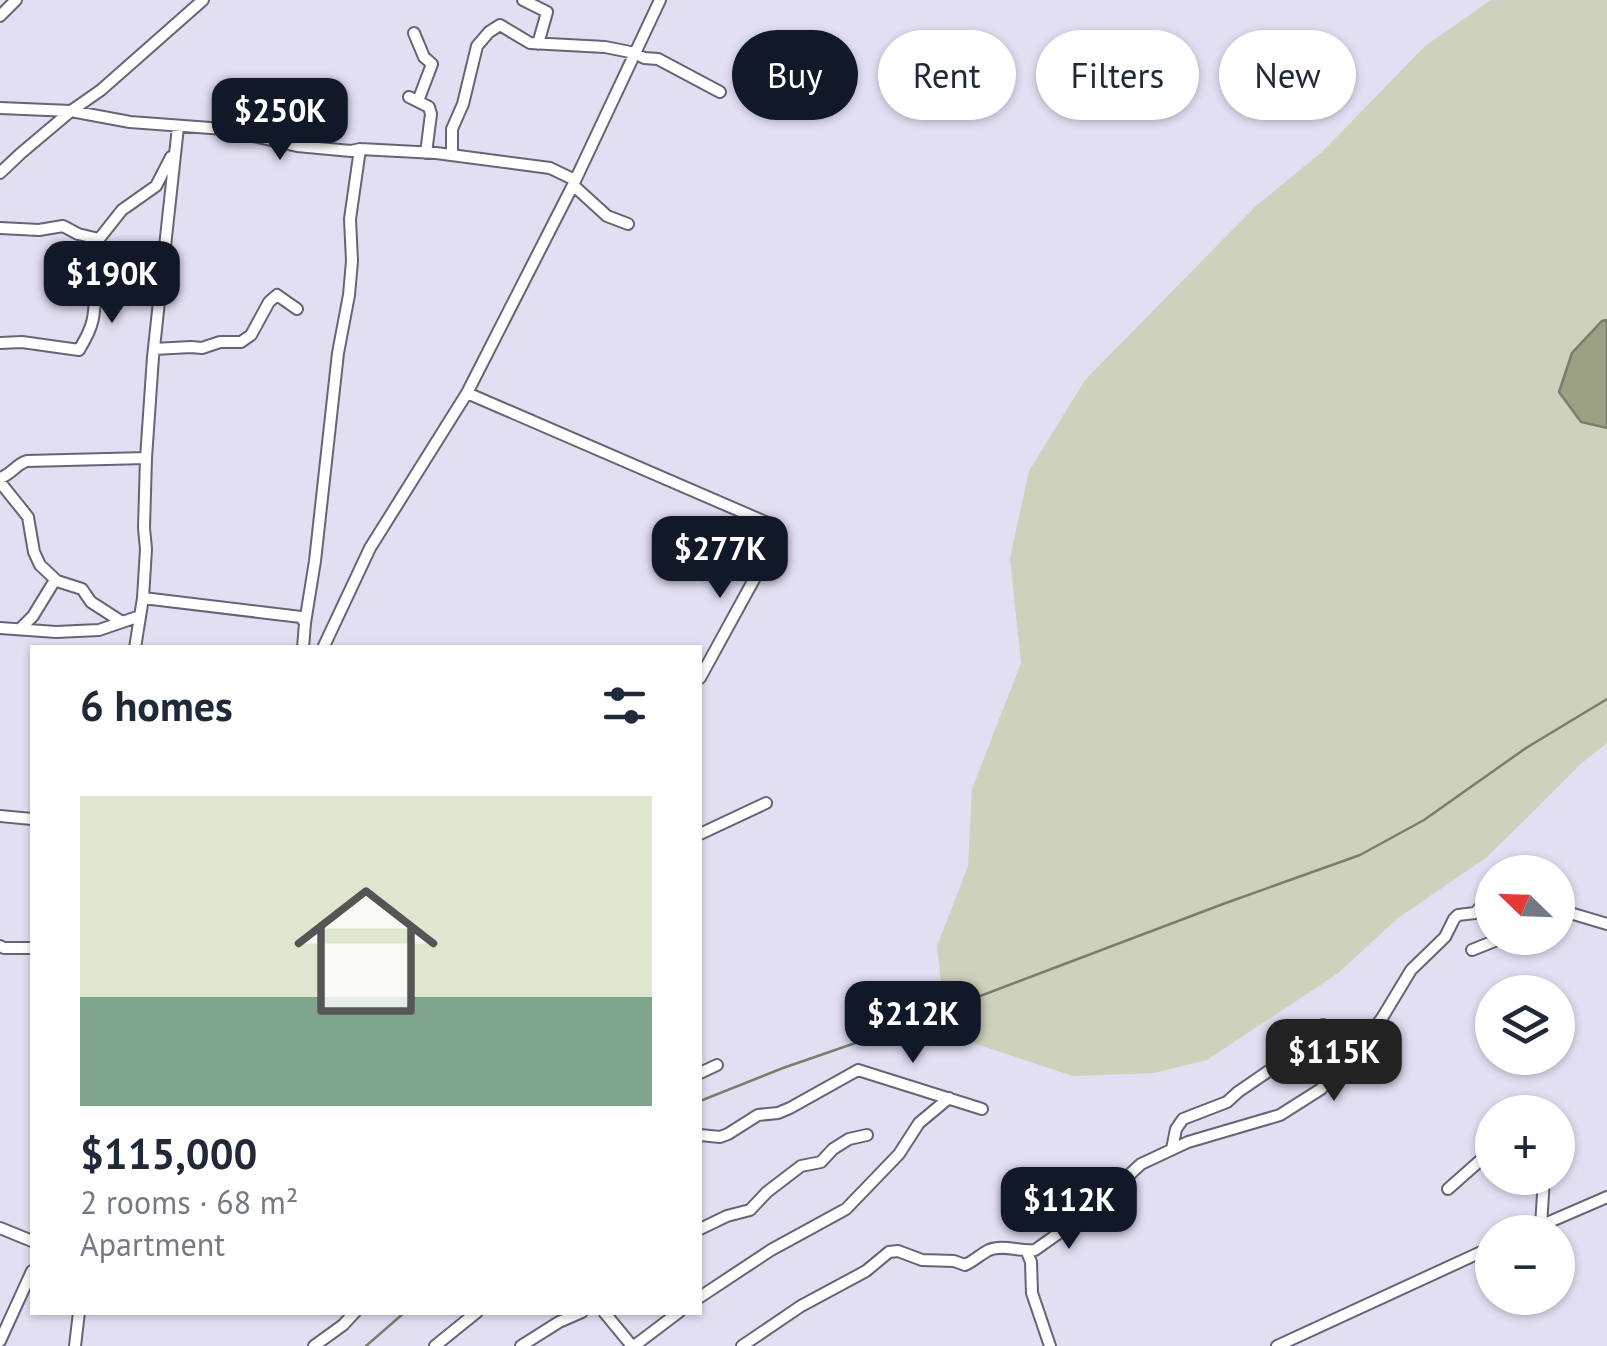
<!DOCTYPE html>
<meta charset="utf-8">
<style>
:root{--surface:#fff;--page:#f2f2f3;--text:#1f2937;--muted:#747a83;--line:#e0e1e3;--accent:#111827}
body{margin:0;font-family:"PT Sans",sans-serif;background:var(--page);color:var(--text);height:100vh;display:flex;flex-direction:column;font-size:38px;white-space:nowrap}
*{box-sizing:border-box;margin:0}
p{font-size:32px;color:var(--muted)}
.icon{flex:none;width:55px;height:55px;fill:none;stroke:currentColor;stroke-width:2;stroke-linecap:round;stroke-linejoin:round}
.map{position:relative;flex:1;overflow:hidden}
.details{position:absolute;left:30px;top:645px;width:672px;height:670px;display:flex;flex-direction:column;background:var(--surface);border-radius:0px;box-shadow:0 2px 8px #0004}
.details>*{flex:none}
.banner{position:absolute;left:732px;top:30px;width:722px;height:90px;display:flex;gap:20px}
.needle{width:65px;rotate:293deg}
.fabs{position:absolute;left:1475px;top:855px;display:grid;gap:20px}
.fabs a{display:grid;place-items:center;width:100px;height:100px;border-radius:50%;background:var(--surface);box-shadow:0 2px 8px #0004;font-size:50px}
.price{position:absolute;translate:-50% -85px;padding:0 22px;border-radius:20px;background:var(--accent);color:#fff;font-size:32px;line-height:65px;filter:drop-shadow(0 2px 5px #0008)}
.price::after{content:'';position:absolute;left:50%;top:60px;width:30px;height:22px;margin-left:-15px;background:inherit;clip-path:polygon(0 0,100% 0,50% 100%)}
.price.selected{background:#222;color:#fff}
ul{padding:0;list-style:none}
li{display:grid;align-content:center;gap:20px;height:530px;padding:0 50px}
li+li{border-top:2px solid var(--line)}
li span{display:grid;place-items:center;height:310px;border-radius:0px;color:#555}
li>.icon{margin-inline-start:auto}
span .icon{width:180px;height:180px;fill:#fffc;stroke-width:1}
li b{font-size:42px}
h2{display:flex;justify-content:space-between;align-items:center;height:120px;padding:0 50px;font-size:42px}
.pill{padding:0 35px;border-radius:45px;background:var(--surface);box-shadow:0 2px 8px #0004;font-size:35px;line-height:90px}
.pill.selected{background:var(--accent);color:#fff}
.map>svg:first-child{display:block}
</style>
<div class="map">
<svg width="1607" height="1346" viewBox="0 0 1607 1346">
<rect width="100%" height="100%" fill="#e2dff3"/>
<path fill="#ced1bc" d="M1491,0H1607V320L1602,321L1572,353L1581,422L1607,428V743L1583,762L1487,857L1398,918L1337,974L1207,1060L1154,1073L1073,1076L970,1042L943,1000L937,946L968,866L972,789L1021,663L1010,558L1029,471L1085,380L1256,206L1322,152L1425,46Z"/>
<path fill="#9da184" stroke="#7b7e6c" stroke-width="2.5" d="M1607,320V428L1581,422L1559,392L1572,353L1602,321Z"/>
<g fill="none" stroke-linecap="round" stroke-linejoin="round">
<path stroke="#7b7e6c" stroke-width="2.5" d="M700,1101L783,1068L864,1040L1223,904L1360,855L1424,820L1526,748L1607,699
M366,1346L405,1312"/>
<g stroke="#676475" stroke-width="14">
<path id="minor" d="M523,0L547,12L538,44
M0,16L16,0
M414,33L424,57L432,64L418,101
M409,97L429,107L431,114L426,153
M0,108L71,111L101,90L203,0
M452,155V129L463,104L477,46L489,32L500,25L530,43L605,47L635,53L644,58L658,59L720,92
M0,173L20,154L71,111L130,122L224,129L297,146L351,151L360,149L436,153L550,168L575,180
M573,185L607,216L628,224
M0,228L39,230L63,226L78,234L99,239L122,210L156,186L171,157
M0,343L22,342L79,350C86,338 93,326 94,311C96,298 91,289 98,278
M154,349L191,347L202,348L220,342H241L251,335L269,302L277,295L297,309
M467,393L770,524L775,531V541L700,678
M0,478C12,474 16,464 27,461L146,458
M0,482L28,517L34,552L40,565L57,581L82,589L91,602L122,622
M143,598L301,617L305,623L303,648
M305,623L315,561L338,353L349,295L352,261L350,219L360,149
M0,628L56,632L99,630L140,616
M20,629L33,616L55,580
M135,648L143,598L146,549L144,528L146,458L153,357L178,127
M323,648L370,548L467,393L573,185L660,0
M0,816L32,819
M700,834L766,803
M1516,872L1523,863
M1558,918L1570,913L1607,924
M0,946L4,948H32
M1472,950L1502,938
M700,1073L717,1065
M700,1135L720,1137L728,1134L758,1115L778,1113L790,1108L858,1070L982,1109
M1172,1149L1176,1129L1183,1119L1227,1102L1238,1092L1289,1057L1323,1025
M1448,1189L1492,1150
M1541,1226L1544,1178
M0,1228L32,1241
M700,1229L727,1216L750,1210L767,1192L801,1166L821,1162L833,1149L849,1139L867,1135
M1526,1232L1607,1197
M1027,1252L1031,1262L1032,1293L1050,1346
M700,1297L771,1250L846,1209L899,1154L919,1123L949,1098
M604,1312L632,1346
M0,1341L32,1271
M75,1346L79,1312
M314,1346L343,1325L355,1312
M435,1346L477,1312
M521,1346L559,1322L582,1312
M634,1346L679,1312
M742,1346L801,1306L866,1271L889,1252L898,1251L922,1260L954,1261L965,1265C974,1261 981,1254 989,1250C1003,1244 1020,1252 1035,1250L1090,1211L1141,1164L1188,1142L1280,1115L1321,1089L1364,1042L1382,1018L1411,970L1445,937L1454,919L1458,915L1475,913L1492,895
M1277,1346L1492,1247"/>
</g>
<use href="#minor" stroke="#fff" stroke-width="10"/>
</g>
</svg>
<div class="fabs">
<a><svg class="needle" viewBox="-14 -14 28 28"><path d="M0-13l5 13h-10z" fill="#e53935"/><path d="M0 13l5-13h-10z" fill="#747a83"/></svg></a>
<a><svg class="icon" aria-label="layers" viewBox="0 0 24 24"><path d="M12 4l9 5-9 5-9-5zM3 14l9 5 9-5"/></svg></a>
<a>+</a>
<a>−</a>
</div>
<b class="price" style="left:280px;top:163px">$250K</b>
<b class="price" style="left:112px;top:326px">$190K</b>
<b class="price" style="left:720px;top:601px">$277K</b>
<b class="price" style="left:913px;top:1066px">$212K</b>
<b class="price selected" style="left:1334px;top:1104px">$115K</b>
<b class="price" style="left:1069px;top:1252px">$112K</b>
<div class="banner">
<a class="pill selected">Buy</a>
<a class="pill">Rent</a>
<a class="pill">Filters</a>
<a class="pill">New</a>
</div>
<section class="details">
<h2>6 homes<svg class="icon" aria-label="filters" viewBox="0 0 24 24"><path d="M4 7h16M4 17h16"/><circle cx="9" cy="7" r="2"/><circle cx="15" cy="17" r="2"/></svg></h2>
<ul>
<li><span style="background:linear-gradient(#dfe7d0 65%,#7fa58c 0)"><svg class="icon" aria-label="home" viewBox="0 0 24 24"><path d="M3 11l9-7 9 7M6 9v11h12V9"/></svg></span><div><b>$115,000</b><p>2 rooms · 68 m²</p><p>Apartment</p></div></li>
</ul>
</section>
</div>
